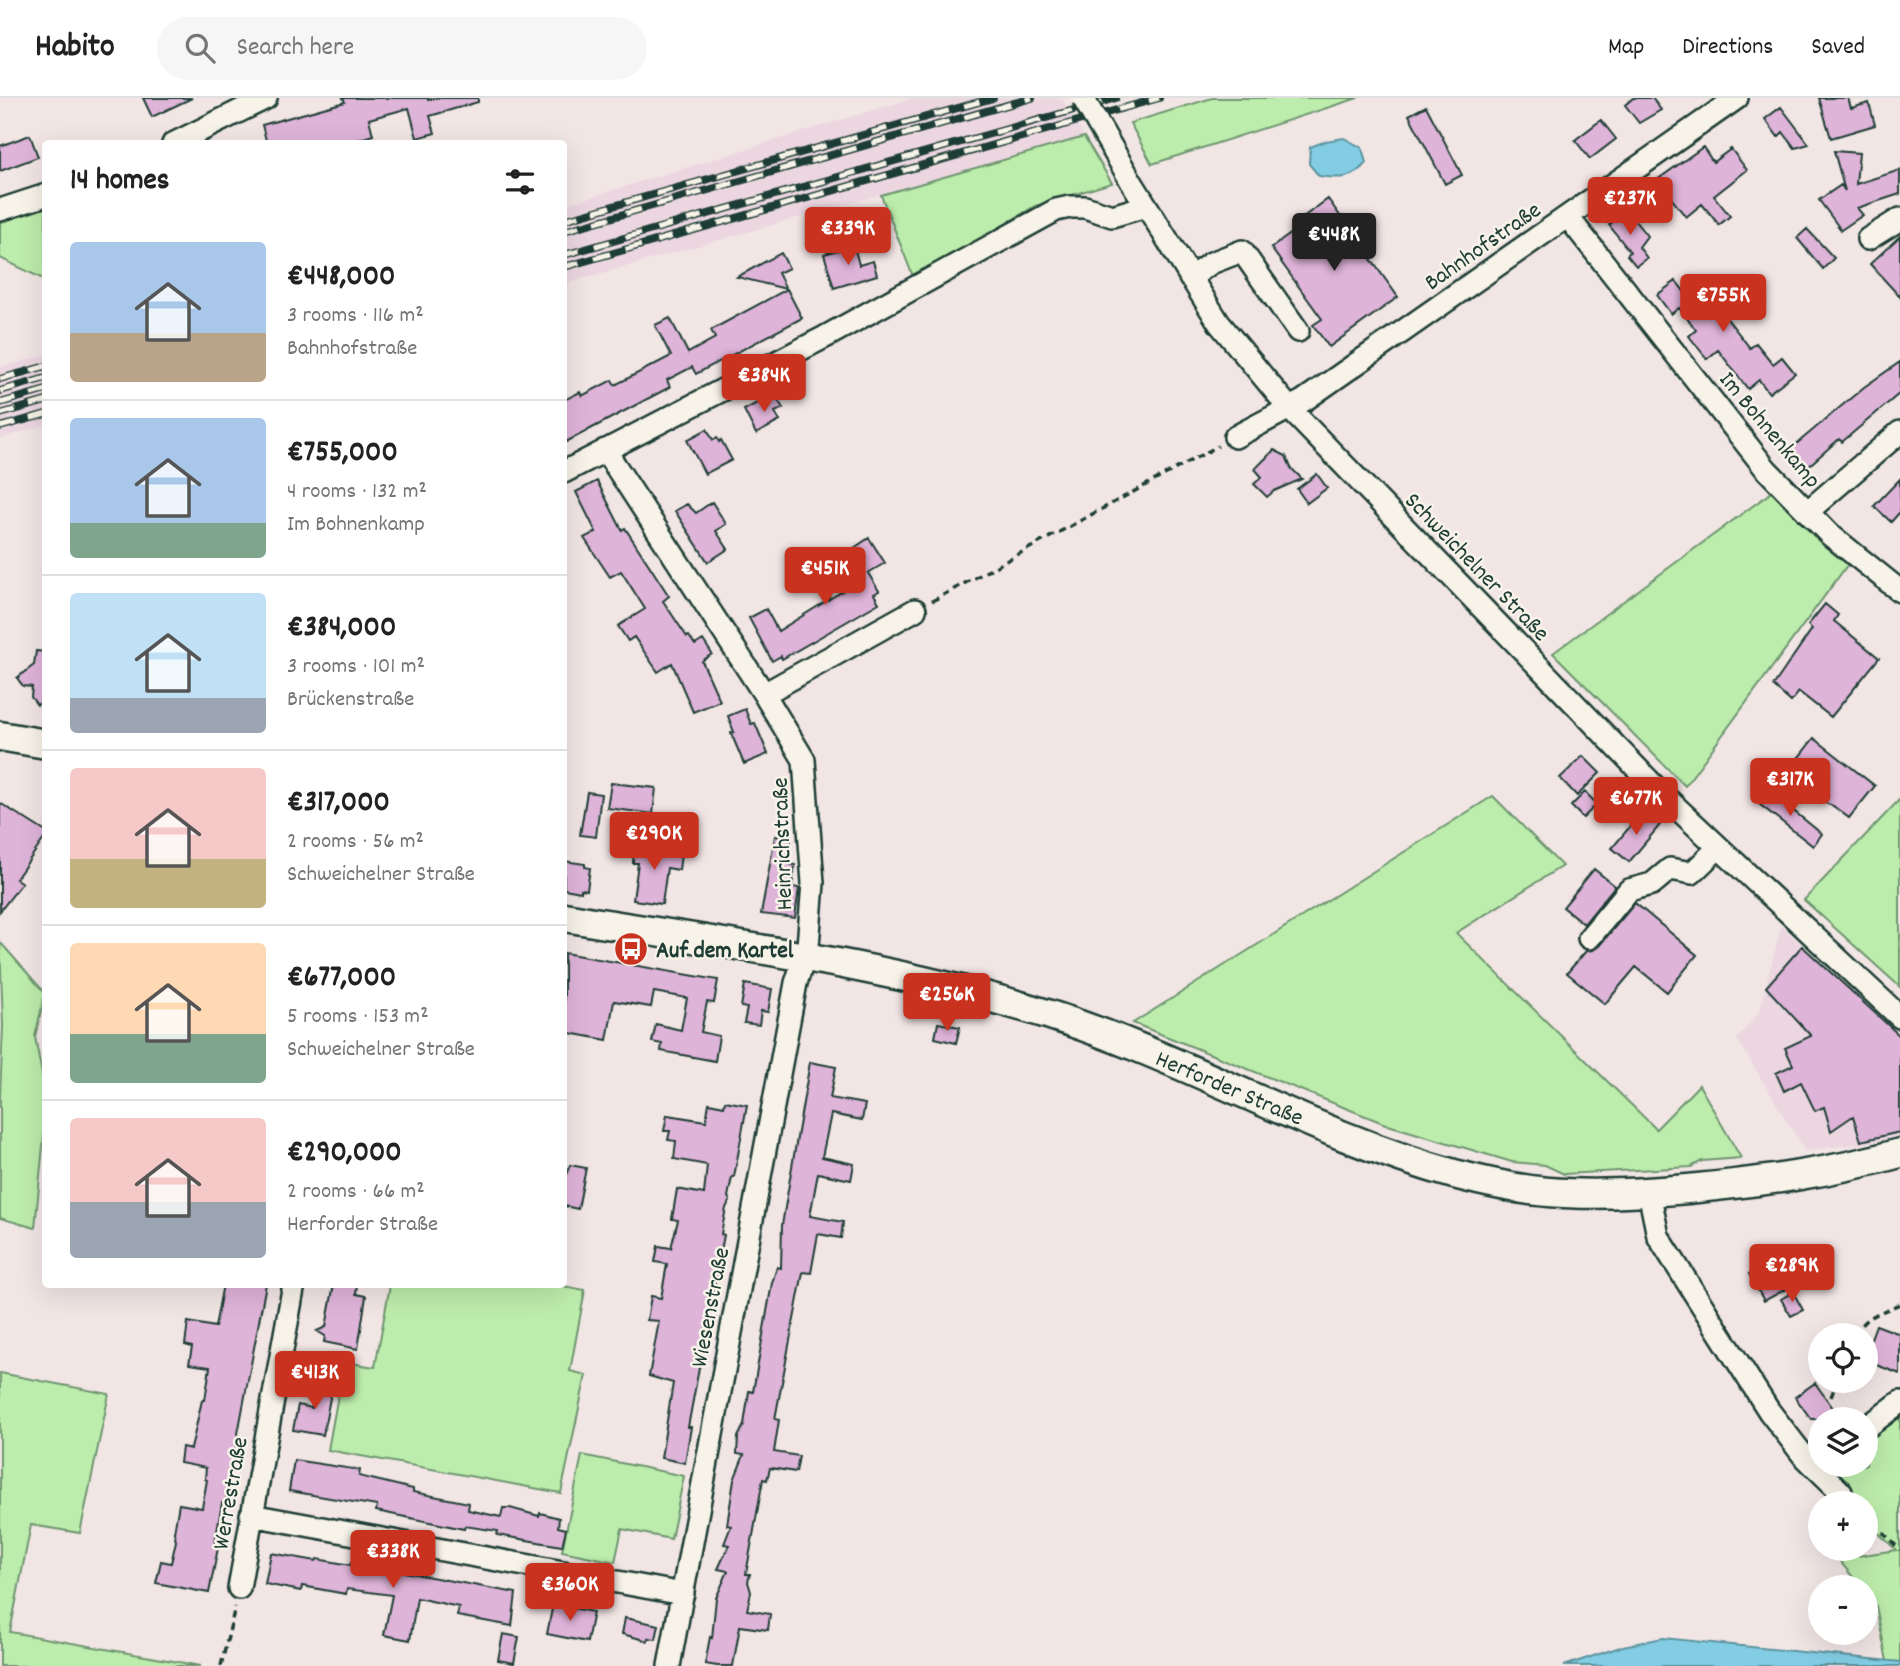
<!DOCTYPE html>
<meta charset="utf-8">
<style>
:root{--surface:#fff;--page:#f6f6f6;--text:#222;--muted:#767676;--line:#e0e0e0;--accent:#c8321e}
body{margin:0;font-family:Dekko,sans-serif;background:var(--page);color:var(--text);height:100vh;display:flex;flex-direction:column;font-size:26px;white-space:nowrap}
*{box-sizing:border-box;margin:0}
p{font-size:23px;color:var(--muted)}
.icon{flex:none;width:38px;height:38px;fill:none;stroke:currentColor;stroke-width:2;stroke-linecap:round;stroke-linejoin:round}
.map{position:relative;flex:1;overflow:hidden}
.drawer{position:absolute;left:42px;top:42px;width:525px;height:1148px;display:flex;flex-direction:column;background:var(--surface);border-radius:7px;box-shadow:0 7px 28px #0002}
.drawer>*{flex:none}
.controls{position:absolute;left:1808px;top:1225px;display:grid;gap:14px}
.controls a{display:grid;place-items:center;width:70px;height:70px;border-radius:50%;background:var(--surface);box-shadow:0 7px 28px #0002;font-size:35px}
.price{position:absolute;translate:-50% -60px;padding:0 16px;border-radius:7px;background:var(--accent);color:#fff;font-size:23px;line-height:46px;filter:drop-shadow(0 2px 4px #0008)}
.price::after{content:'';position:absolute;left:50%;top:42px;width:21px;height:16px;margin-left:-10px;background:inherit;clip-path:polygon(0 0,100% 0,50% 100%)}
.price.current{background:#222;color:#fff}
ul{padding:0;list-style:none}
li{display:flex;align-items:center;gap:21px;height:175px;padding:0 28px}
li+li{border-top:2px solid var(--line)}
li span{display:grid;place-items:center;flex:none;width:196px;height:140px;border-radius:7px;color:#555}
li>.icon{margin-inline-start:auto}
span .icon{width:84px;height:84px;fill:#fffc;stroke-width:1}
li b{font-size:30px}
h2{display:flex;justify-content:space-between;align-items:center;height:84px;padding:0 28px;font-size:30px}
header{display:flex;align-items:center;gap:42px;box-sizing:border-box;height:98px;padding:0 35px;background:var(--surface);border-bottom:2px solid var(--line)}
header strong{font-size:33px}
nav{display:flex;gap:38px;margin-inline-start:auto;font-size:24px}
.search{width:490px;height:63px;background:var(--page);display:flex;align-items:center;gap:18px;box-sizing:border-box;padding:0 24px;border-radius:38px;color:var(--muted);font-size:26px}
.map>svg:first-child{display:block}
</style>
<header>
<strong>Habito</strong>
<div class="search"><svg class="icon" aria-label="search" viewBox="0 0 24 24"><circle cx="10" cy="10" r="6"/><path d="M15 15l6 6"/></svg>Search here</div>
<nav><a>Map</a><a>Directions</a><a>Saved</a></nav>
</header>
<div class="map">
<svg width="1900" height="1568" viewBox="0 0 1900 1568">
<rect width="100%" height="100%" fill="#f2e6e5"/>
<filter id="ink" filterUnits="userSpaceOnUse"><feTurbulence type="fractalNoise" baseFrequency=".0143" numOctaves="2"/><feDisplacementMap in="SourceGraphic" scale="14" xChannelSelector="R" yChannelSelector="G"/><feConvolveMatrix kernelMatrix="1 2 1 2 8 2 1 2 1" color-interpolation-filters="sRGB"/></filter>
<g filter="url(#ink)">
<path fill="#ecd7e1" d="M912,0H1062L1084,39L564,186V107Z
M45,257V327L0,341V269Z
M1781,828L1900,937V1040L1805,1053L1737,941L1759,914Z"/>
<path fill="#bdedac" stroke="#6e9570" stroke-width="2" d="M1212,0H1358L1152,66L1130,25Z
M1084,39L1112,85L1035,108L914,181L881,97Z
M45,109H46L45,182L0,160V124Z
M1773,393L1848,466L1685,688L1553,555Z
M1493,698L1562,768L1456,835L1656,1031L1699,987L1741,1060L1702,1063L1691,1069L1564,1076L1545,1067L1512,1064L1388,1027L1133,925Z
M1900,701V889L1804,802Z
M0,844L45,895L35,939L45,992L46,1016L35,1130L0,1120V998L3,928Z
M552,1186L585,1192L570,1273L586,1277L561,1395L328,1352L344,1264L375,1269L390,1187Z
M0,1275L109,1296L80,1435L31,1427L10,1534L201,1568H0Z
M1900,1314V1564L1887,1563L1876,1508L1866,1495V1489H1861L1838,1461L1896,1452L1866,1423V1405H1847L1841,1399L1838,1367H1866V1340Z
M582,1357L684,1378L671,1441L622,1431L615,1464L562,1453Z"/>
<path fill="#83cde4" stroke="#5b939e" stroke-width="2" d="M1344,40L1362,50L1366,65C1352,82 1340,81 1319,78L1309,66L1310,49L1326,43Z
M1663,1540L1900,1564V1568H1564L1623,1548Z"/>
<path fill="#dfb4d9" stroke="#1f3d34" stroke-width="2" d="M143,0H192L152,19Z
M343,0H428V2L435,0H478V4L430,18L435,35L417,40L409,10L369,21L373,37L344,46H267L262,27L345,4Z
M1633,0H1652L1661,12L1639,25L1625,7Z
M1819,0H1848L1851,10L1869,5L1875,27L1831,40Z
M1426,8L1462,77L1445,86L1409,17Z
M1781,9L1809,46L1795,50L1783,34L1778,39L1765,21Z
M1601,22L1616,41L1590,61L1575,42Z
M30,37L38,59L0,73V48Z
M1703,49L1713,64L1731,51L1747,72L1714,98L1730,118L1719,127L1702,106L1686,119L1657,82Z
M1834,53L1859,55L1856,86L1900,72V96L1857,110L1863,117L1841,132L1819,102L1841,87L1845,93Z
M1328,101L1398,199L1329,249L1313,227L1322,221L1271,150L1303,127L1299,122Z
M1627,113L1647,138L1639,149L1647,160L1636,168L1627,157L1630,154L1609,127Z
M1807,131L1834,160L1823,171L1797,140Z
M1900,138V199L1870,166Z
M854,148L859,167L873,163L877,177L834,190L824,156Z
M781,155L789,170L778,175L786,191L737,179Z
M1702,179L1711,191L1715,187L1731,207L1722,214L1750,250L1756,245L1773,266L1782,259L1795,275L1769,295L1759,282L1748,291L1718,252L1707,261L1689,238L1696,232L1679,210L1671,216L1657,197L1676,183L1684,193Z
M787,191L802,220L696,276L692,269L667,282L670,289L564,345V302L580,294L582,298L612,282L615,287L671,258L655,227L670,220L688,255L715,240L711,232Z
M1900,264V295L1842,344L1839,341L1804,372L1788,353L1864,289Z
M774,296L783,310L775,314L780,323L756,336L744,312Z
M707,331L713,342L717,340L719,344L721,342L732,362L705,376L687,342Z
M1274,352L1286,358L1291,370L1302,381L1274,393L1267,399L1254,386L1262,379L1255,371Z
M1317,376L1327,390L1307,405L1297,391Z
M1900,381V414L1891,424L1874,408Z
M597,383L622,432L625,430L669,498L663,503L687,539L689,538L695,547L703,542L712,556L702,563L720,603L693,614L672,565L658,574L634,539L628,543L618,528L645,511L621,473L610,479L584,440L596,434L576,394Z
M712,404L726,426L716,433L728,451L708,464L675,413L687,406L696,415Z
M869,440L885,465L868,475L879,493L874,496L879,505L782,561L781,558L772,563L749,520L766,511L778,533L844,492L834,475L858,462L851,452Z
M1825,506L1838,517L1834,523L1879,560L1831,619L1799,594L1791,604L1773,588L1812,531L1808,527Z
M36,553L46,554V601L37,607L31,599L32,589L23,588L17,580L34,567Z
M745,611L751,626L755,625L768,656L744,666L731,635L734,634L728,618Z
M1814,640L1875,688L1849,720L1833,708L1777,687Z
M1583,658L1600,675L1577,698L1560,680Z
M611,685L656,690L653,716L607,710Z
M1769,693L1822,736L1813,748L1759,706Z
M587,694L601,696L596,739L580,737Z
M1585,694L1597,706L1583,720L1571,708Z
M0,705L46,734V738L16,781L22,785L0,813Z
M1643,713L1660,727L1629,764L1612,750Z
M775,738L791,740L788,766L795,767L792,789L799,790L795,820L761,816Z
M665,747L682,748L679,772L667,770L662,806L633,802L638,765H633L634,750L664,752Z
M564,763L585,766V769L590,770L587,792L581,791V794L564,791Z
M1594,771L1615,788L1584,826L1563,809Z
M1635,805L1697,857L1667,894L1636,869L1605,906L1567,875L1586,853L1593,852L1599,848Z
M1802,848L1900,938V1034L1861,1043L1853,1018L1831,1033L1824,1009L1815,1013L1801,984L1784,993L1776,975L1793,967L1785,950L1811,938L1766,889Z
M564,855L718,882L714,905L707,904L701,934L719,938L715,963L661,953L662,946L652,944L656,926L681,932L687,900L654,894L651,909L614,903L607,942L564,934Z
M745,886L772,891L768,914L761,913L759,927L744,925L747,910L741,909Z
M938,925L960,929L956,945L935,940Z
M810,964L836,969L830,1000L865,1006L862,1022L831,1016L822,1059L854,1066L851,1082L818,1075L810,1118L843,1124L841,1140L818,1136L811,1175L803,1174L775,1321L779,1322L774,1354L799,1358L796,1374L770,1370L767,1382L763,1381L754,1432L746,1476H750L748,1484L751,1494L747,1512L770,1516L768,1532L740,1528L733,1568H717L705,1566L710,1539L712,1540L716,1500L728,1473L718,1471L729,1447L724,1446L731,1428L727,1427L734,1382L744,1357L737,1356L738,1339L744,1327L749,1293L753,1294L772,1185L777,1169L781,1170L782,1127Z
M725,1003L747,1007L734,1079H732L728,1099L730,1102L726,1110L721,1136L724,1137L688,1329H691L685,1365L661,1360L673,1285L649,1278L659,1223L647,1222L651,1198L661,1200L667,1166L655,1164L658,1148L671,1150L678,1122L672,1121L677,1091L704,1096L707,1067L674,1061L676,1043L668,1042L670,1033H664L667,1017L706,1023L709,1005L724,1008Z
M570,1067L586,1070L578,1111L564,1108V1082Z
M1771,1164L1786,1191L1764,1203L1749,1176Z
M223,1186H266L225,1405H222L214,1449L218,1450L209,1495L156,1485L161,1463L171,1465L176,1443L174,1434L179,1406L202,1410L207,1382L205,1381L206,1370L180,1365L182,1349L191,1351L202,1302H205L210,1269L189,1266L192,1249L185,1247L188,1224L215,1229Z
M334,1186H357L356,1196L366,1198L358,1251L324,1244L325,1238L317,1233L326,1229Z
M1793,1194L1803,1212L1791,1218L1781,1201Z
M1876,1227L1900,1236V1276L1866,1263V1254Z
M318,1281L333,1284L323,1337L293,1332L298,1307L312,1310Z
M1815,1285L1841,1321H1811L1795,1299Z
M294,1362L360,1372L359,1378L413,1391V1394L469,1405L468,1412L501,1419L503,1410H510L539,1418L540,1415L559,1420L558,1429L566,1431L562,1448L497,1437L498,1433L465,1428L464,1431L376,1413L377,1408L289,1393Z
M271,1455L316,1463L317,1461L351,1467V1464L516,1495L512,1528L457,1518L459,1509L417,1500L410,1542L384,1537L392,1497L347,1491L346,1496L302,1488L301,1493L265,1486Z
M553,1506L593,1514L587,1544L547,1536Z
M625,1520L659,1527L656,1541L648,1540V1543L622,1536Z
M503,1536L519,1539L514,1565L498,1562Z"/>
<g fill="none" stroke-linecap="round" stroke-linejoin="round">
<g stroke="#1f3d34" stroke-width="26">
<path id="minor" d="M173,46L266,0
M1131,83L1219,225L1289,310L1661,695L1900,919
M0,112L46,97
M1568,119L1766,371L1829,436L1900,493
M1868,141L1900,121
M1190,180L1211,165L1242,153L1298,233
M1235,339L1303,303L1737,0
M605,352L764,596L804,662L813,785L808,848L796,885L669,1568
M564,374L825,239L1056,112L1070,109H1085L1112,118L1146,108
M1807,414L1900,334
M764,596L915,512
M1589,840L1629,792L1652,786L1670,771L1692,775L1718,750
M1649,1094L1658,1138L1769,1313L1803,1357L1841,1394
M1866,1330L1900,1304
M251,1417L683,1496
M239,1490L294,1186"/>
</g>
<g stroke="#1f3d34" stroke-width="33">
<path id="major" d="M0,638L46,646
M564,819C725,846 890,867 1047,916C1186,960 1313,1037 1454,1076C1485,1084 1518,1092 1549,1094C1595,1098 1642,1095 1688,1091C1760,1084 1830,1075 1900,1055"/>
</g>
<path stroke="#1f3d34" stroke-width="3.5" stroke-dasharray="7 5" stroke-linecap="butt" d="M932,503L1218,348
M1856,1237C1864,1218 1882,1214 1900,1206
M1831,1299L1837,1283
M1866,1417L1900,1452
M221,1568L235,1509"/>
<use href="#minor" stroke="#f7f3e8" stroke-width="21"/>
<use href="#major" stroke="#f7f3e8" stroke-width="28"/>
<g stroke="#1f3d34" stroke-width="8">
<path id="rail" d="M564,122L993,0
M564,133L1032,0
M564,157L1116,0
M564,169L1159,0
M0,281L46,268
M0,293L46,280
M0,305L46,292
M0,316L46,303
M0,329L46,316"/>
</g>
<use href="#rail" stroke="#f7f3e8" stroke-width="5" stroke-dasharray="16" stroke-linecap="butt"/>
<g stroke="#1f3d34" stroke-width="26" stroke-linecap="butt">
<path id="minor-bridge" d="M1083,0L1131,83"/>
</g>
<use href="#minor-bridge" stroke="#f7f3e8" stroke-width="21"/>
</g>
</g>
<defs>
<g id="bus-disc" transform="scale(1.75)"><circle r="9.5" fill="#c8321e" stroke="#f7f3e8"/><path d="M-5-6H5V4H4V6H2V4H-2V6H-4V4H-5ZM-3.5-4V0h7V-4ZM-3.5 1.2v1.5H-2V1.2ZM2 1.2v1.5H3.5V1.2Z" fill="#fff"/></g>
</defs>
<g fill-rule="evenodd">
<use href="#bus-disc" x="631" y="851"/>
</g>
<g text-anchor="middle" stroke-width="5" stroke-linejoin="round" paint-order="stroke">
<g font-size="24" fill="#1f3d34" stroke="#f7f3e8">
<text transform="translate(1482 147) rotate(-35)" y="8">Bahnhofstraße</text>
<text transform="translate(1771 331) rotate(50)" y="8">Im Bohnenkamp</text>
<text transform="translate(1478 468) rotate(46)" y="8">Schweichelner Straße</text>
<text transform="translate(781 746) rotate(-92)" y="8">Heinrichstraße</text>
<text transform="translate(1230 989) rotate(23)" y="8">Herforder Straße</text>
<text transform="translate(709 1209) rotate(-79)" y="8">Wiesenstraße</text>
<text transform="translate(229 1395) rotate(-80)" y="8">Werrestraße</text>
</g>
<g font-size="24" font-weight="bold" fill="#1f3d34" stroke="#f7f3e8" text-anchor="start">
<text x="656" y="859">Auf dem Kartel</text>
</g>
</g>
</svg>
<div class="controls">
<a><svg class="icon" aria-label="locate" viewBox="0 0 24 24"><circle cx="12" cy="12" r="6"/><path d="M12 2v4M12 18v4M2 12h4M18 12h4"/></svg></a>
<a><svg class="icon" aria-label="layers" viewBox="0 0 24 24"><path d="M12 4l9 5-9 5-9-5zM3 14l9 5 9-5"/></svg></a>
<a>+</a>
<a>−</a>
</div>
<b class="price" style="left:1630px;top:139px">€237K</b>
<b class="price" style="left:848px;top:169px">€339K</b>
<b class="price current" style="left:1334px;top:175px">€448K</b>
<b class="price" style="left:1723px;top:236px">€755K</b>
<b class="price" style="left:764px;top:316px">€384K</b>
<b class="price" style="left:825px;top:509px">€451K</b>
<b class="price" style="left:1790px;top:720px">€317K</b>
<b class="price" style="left:1636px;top:739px">€677K</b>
<b class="price" style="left:654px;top:774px">€290K</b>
<b class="price" style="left:947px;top:935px">€256K</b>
<b class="price" style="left:1792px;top:1206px">€289K</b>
<b class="price" style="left:315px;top:1313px">€413K</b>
<b class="price" style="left:393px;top:1492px">€338K</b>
<b class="price" style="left:570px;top:1525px">€360K</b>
<section class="drawer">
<h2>14 homes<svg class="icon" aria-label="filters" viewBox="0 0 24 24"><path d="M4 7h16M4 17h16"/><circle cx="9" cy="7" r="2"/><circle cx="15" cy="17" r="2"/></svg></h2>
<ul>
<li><span style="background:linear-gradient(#a9c7e8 65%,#b9a48a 0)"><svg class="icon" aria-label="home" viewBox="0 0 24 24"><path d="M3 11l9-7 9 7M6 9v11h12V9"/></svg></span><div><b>€448,000</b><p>3 rooms · 116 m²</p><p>Bahnhofstraße</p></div></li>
<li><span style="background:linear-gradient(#a9c7e8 75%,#7fa58c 0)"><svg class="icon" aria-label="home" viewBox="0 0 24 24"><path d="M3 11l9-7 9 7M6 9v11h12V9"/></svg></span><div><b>€755,000</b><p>4 rooms · 132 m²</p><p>Im Bohnenkamp</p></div></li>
<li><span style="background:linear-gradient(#bfe0f5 75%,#9aa5b1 0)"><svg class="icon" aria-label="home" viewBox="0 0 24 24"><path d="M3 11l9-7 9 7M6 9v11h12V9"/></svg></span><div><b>€384,000</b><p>3 rooms · 101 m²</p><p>Brückenstraße</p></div></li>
<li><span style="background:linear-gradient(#f6c9c9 65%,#c2b280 0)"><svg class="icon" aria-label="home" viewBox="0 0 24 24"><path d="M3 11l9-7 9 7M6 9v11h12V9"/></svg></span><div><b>€317,000</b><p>2 rooms · 56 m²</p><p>Schweichelner Straße</p></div></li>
<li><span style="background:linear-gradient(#ffd9b3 65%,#7fa58c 0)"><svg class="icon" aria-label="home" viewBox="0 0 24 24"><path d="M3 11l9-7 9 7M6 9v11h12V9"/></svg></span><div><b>€677,000</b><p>5 rooms · 153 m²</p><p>Schweichelner Straße</p></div></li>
<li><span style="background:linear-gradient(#f6c9c9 60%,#9aa5b1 0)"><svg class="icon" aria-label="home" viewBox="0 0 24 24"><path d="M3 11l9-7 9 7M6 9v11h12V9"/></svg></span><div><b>€290,000</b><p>2 rooms · 66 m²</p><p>Herforder Straße</p></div></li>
</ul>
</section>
</div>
